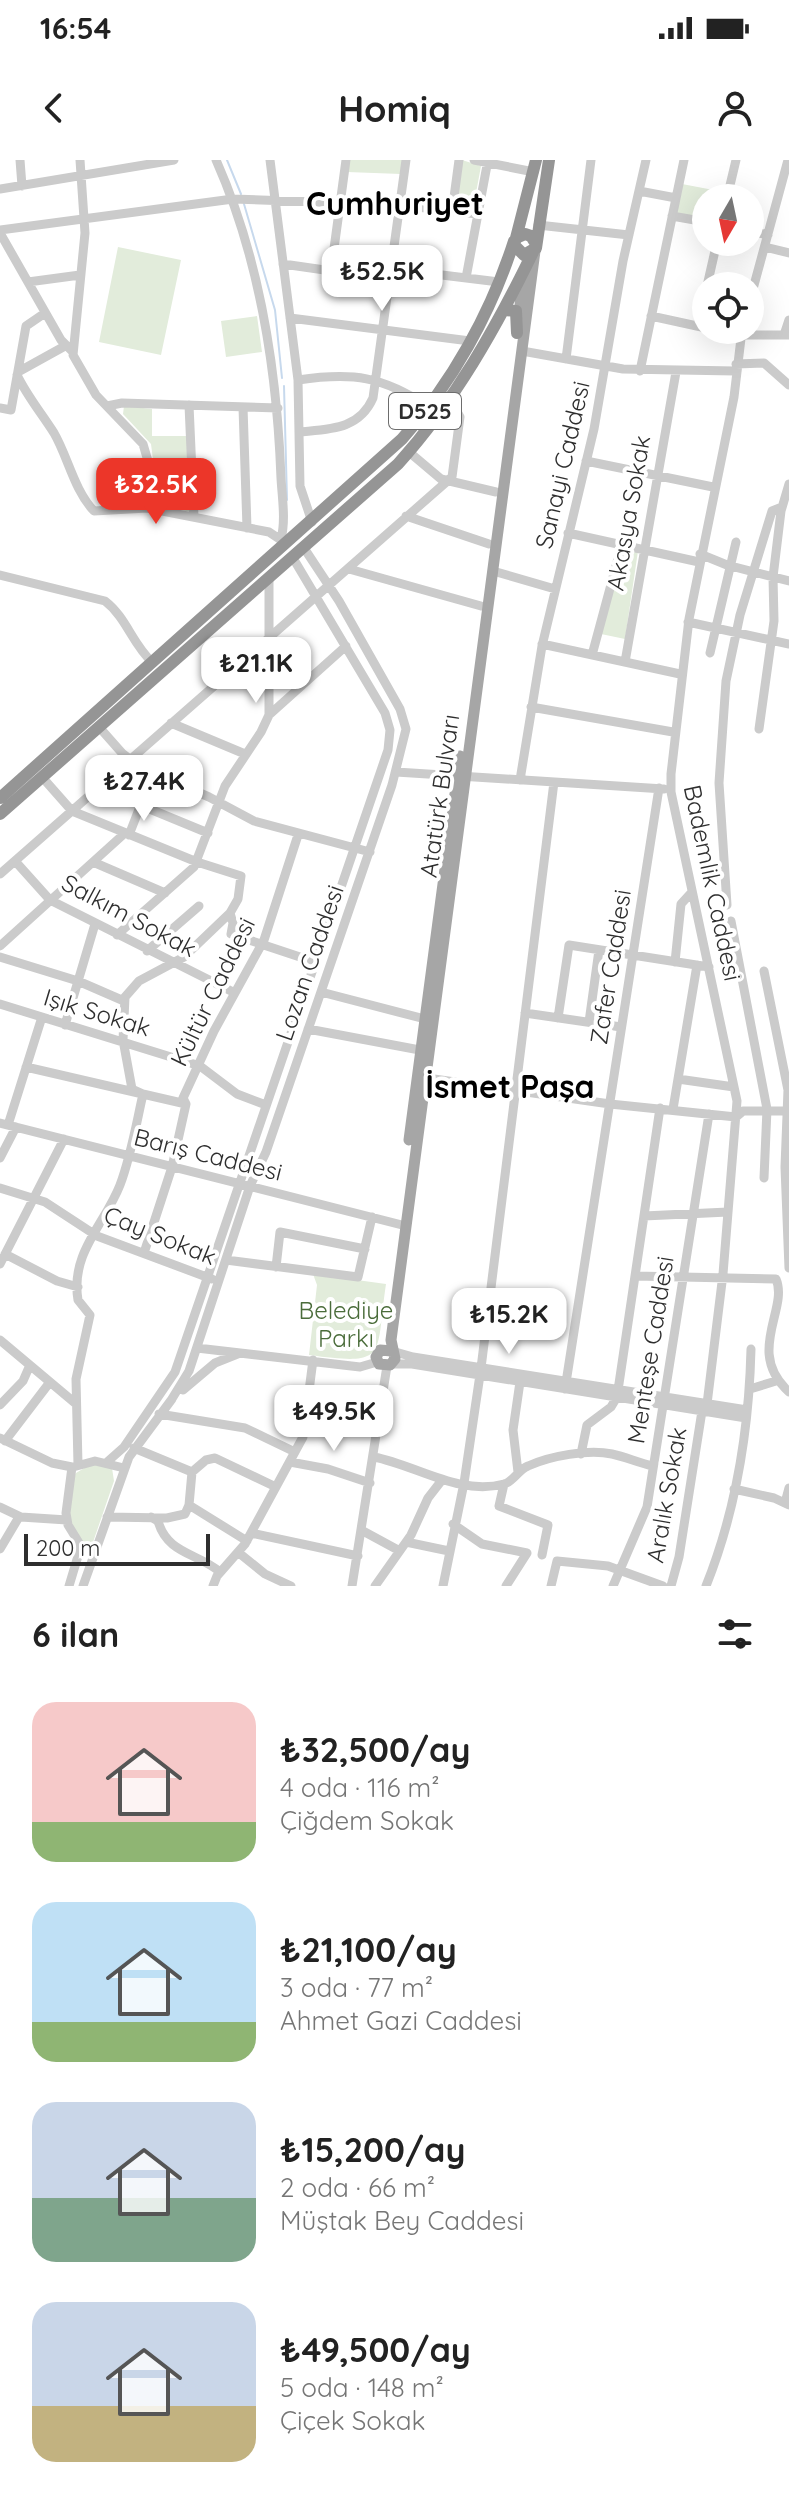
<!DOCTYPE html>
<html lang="tr">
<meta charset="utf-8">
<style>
:root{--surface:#fff;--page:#f6f6f6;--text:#222;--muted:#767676;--accent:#ec3629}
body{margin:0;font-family:Quicksand,sans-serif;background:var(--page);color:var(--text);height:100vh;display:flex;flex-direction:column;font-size:30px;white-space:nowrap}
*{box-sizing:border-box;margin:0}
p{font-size:26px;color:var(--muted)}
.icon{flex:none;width:44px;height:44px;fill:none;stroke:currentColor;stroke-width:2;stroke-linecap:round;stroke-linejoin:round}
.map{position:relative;height:1426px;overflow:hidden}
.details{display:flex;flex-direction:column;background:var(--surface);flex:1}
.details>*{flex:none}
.needle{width:52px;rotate:189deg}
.controls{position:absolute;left:692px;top:24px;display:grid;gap:16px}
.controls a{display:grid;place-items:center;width:72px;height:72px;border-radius:50%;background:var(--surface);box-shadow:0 8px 32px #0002;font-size:40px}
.scale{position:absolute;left:24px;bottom:20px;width:186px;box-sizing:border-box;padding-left:8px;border:4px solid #2e2e2e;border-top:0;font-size:22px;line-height:28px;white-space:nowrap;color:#2e2e2e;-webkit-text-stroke:6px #fff;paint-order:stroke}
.price{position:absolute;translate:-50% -68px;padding:0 18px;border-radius:16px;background:#fff;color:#222;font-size:26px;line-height:52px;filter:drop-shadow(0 2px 4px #0008)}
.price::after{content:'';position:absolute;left:50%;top:48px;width:24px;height:18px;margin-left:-12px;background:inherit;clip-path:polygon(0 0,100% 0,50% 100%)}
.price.active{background:var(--accent);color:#fff}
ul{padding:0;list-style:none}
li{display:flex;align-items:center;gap:24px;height:200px;padding:0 32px}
li span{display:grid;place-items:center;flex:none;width:224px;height:160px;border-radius:24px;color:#555}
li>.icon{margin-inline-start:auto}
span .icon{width:96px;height:96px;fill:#fffc;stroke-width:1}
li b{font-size:34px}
h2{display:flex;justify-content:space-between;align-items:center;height:96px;padding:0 32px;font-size:34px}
.status{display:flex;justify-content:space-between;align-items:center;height:56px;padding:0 40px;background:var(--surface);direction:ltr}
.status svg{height:22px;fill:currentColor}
header{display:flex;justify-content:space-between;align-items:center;height:104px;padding:0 32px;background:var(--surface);font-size:36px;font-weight:800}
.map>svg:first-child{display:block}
</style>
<div class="status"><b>16:54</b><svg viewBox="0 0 49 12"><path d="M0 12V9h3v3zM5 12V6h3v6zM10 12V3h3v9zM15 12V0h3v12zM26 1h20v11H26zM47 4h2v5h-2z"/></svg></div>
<header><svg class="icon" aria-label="back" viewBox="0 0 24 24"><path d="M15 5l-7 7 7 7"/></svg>Homiq<svg class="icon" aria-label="person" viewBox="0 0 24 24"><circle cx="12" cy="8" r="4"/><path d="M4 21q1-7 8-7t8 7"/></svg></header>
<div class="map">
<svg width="789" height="1426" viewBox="0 0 789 1426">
<rect width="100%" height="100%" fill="#fff"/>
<path fill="#e2ecdb" d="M349,0H403L401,14L347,12Z
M462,0L481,6L473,49L456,46Z
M682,24L724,32L723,38H706V59L676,53Z
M118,87L181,100L161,195L99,182Z
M257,156L262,192L226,197L221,161Z
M124,246L152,249V276H187L191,352L159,345L151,284L123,254Z
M624,388L638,391L625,479L601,474Z
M313,1114L386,1124C375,1197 390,1206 309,1195L317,1125Z
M91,1304L112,1308L114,1321L91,1388C64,1375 62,1336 76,1313Z"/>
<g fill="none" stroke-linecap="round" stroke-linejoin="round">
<path stroke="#c7d9ed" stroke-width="2" d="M227,0L241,34
M244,44L275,150L282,218
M284,226L287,340"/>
<path stroke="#cbcbcb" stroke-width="9" d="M20,0L22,26
M80,0L85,73L73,195L96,235L143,284L150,308L153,349
M216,0C260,99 277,210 281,318C282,337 286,360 281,379
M270,0L298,220L300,326L312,362
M474,0L534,12
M0,29L174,0
M639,31L676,38
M727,38L736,0
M452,52L459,0
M672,56L706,62
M538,65L629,75
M0,70L233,39L400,45L477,54
M750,71L768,75
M0,73L61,180L73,192
M765,87L789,93
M283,104L387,119L393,109L499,122
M331,111L346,0
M466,118L488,0
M28,122L80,115
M707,126L717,82
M750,140L788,0
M651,156L706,168
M290,158L470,181
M698,166L706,130
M717,170L741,175H789
M784,175L789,160
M522,191L623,209L735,211
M566,199L591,0
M736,204L764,203L789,225
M640,211L684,0
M18,212L65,186
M17,215C27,236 42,254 54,273C68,297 74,330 94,351L147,348L269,372L284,382
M298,220C353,212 382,216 429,247
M189,245L194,357
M107,246L122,243L278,248
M243,247L247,368
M0,248L11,250L26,166L45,153
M299,272C329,269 359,270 373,238L406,0
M409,292L441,319L496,332
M586,301L713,327
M406,356L489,384
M568,373L699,402
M700,394L727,405L789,421
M349,409L481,446
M493,411L555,429
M0,415L105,441C127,458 132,484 153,503
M269,419V555
M688,462L789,484
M542,484L680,514
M710,493L736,382
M592,495L622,384
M625,502L676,212
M531,547L673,572
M171,563L245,594
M99,567L122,593L140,607L209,637L254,661L370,692
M759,569L774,461L773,417L781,351L789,324
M396,612L664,629
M42,617L72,651L197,702L241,716L238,739L230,753L184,797L139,821L125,837L123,880L132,929L143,934C136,965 131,996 120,1025C105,1064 70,1093 78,1140L90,1155L76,1219L78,1305
M520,620L542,486L594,269L623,101L646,0
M140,645L208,673
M129,675L153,613
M15,701L50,740L235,833
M93,702L165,733
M0,714L452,317L460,257L450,239
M727,745L719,623L726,521L740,455L772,351L782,347
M230,753L233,763L231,774L315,802
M731,761L767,949L764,1018
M117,775L194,707L225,626L261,572L269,555L346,486
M0,786L125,673
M147,791L199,746
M0,797L78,821L124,841
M675,802L681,744L692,732
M764,811L788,930L785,1007L789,1108
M321,832L425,859
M0,844L200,906L237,934L266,945
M525,853L621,867
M558,858L569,785L709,807
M589,862L599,790
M65,865L95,764
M308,869L425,891
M26,907L186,944
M420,917L610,944L736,957L743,951H788
M678,919L734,927
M673,949L697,805
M0,963L406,1066
M8,965L42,857
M0,998L16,967
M0,1028L45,1042L97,1076L212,1119
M644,1056L728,1052
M144,1093L172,1007L186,944L183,938L214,871L264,780L298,675
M5,1094L57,1121L78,1127
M226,1100L358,1117L372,1057
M0,1104L64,979
M276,1107L280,1072L365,1089
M635,1116L776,1119C789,1149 745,1192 789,1232
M0,1180L75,1243
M197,1188L360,1207L377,1202
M392,1191L413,1197L747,1250
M392,1204H412L746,1258
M565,1229L659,628
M750,1229L776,1221
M183,1230L215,1203L240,1193
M170,1242L189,1211L250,1026L266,992L392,625L406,569L400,549L339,441L304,388
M707,1244L723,1114L737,941L671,632V614L689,459L734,237L742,170
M0,1245L23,1221L30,1205
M159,1254L245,1268L295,1292
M0,1278L52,1303L72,1307
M5,1281L50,1222
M134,1288L192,1312
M581,1294L587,1265L611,1247L617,1237L660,948
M374,1297C416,1305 459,1336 504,1324C513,1322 518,1310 528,1306C550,1296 588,1289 612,1294C626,1297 639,1303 653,1306
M290,1302L328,1309L370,1323
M106,1303L124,1287L175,1212L388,590L390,570L385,553L293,398
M73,1307L95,1301L124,1308
M192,1312L189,1345L247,1381
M192,1312L206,1300L215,1298L276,1327
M518,1312L513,1270L520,1222
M504,1324L499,1346L548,1365L542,1395
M734,1329L774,1338L789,1345
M785,1343L789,1328
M0,1347L21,1357L67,1360
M107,1357L167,1358L185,1354L189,1345
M151,1357L158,1361C167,1394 198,1393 220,1412
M453,1364L482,1384L527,1393L506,1426
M363,1371L398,1390
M251,1373L358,1396
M406,1382L449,1391
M0,1389L19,1357
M239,1393L265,1414L291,1426
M69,1426L81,1386L68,1365L66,1353L72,1307
M83,1426L129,1297L172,1239
M213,1426L217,1416L245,1384L303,1277L313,1200
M352,1426L387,1206
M375,1426L411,1375L428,1338L442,1320
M443,1426L464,1323L481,1208L554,622
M551,1426L557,1401L608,1406L663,1426
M613,1426L647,1347L709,954
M671,1426L679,1397L702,1251
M706,1426C736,1351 749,1269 751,1189"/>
<path stroke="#a6a6a6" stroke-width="11" d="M520,151L521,116
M409,980L460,596
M392,1191L380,1190L376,1197L379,1204L390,1205L395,1199L391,1180L535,91"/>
<path stroke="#959595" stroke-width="12" d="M516,78L536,0
M536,84L531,76L525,74L516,78L514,85L524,95L536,88L549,0
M504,150L516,151L517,173
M0,638L402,279C452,223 491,153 514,81
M0,654L398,304C455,241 496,168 533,92"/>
</g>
<g text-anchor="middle" stroke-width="8" stroke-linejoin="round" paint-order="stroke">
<rect fill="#fff" stroke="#6d6d6d" stroke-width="2" x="389" y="233" width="72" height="36" rx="6"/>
<g font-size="22" font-weight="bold" fill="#2e2e2e">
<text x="425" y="259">D525</text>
</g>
<g font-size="24" fill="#2e2e2e" stroke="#fff">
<text transform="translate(563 305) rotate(-77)" y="8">Sanayi Caddesi</text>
<text transform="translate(629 353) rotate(-80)" y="8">Akasya Sokak</text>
<text transform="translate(440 636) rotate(-82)" y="8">Atatürk Bulvarı</text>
<text transform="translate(712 723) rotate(78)" y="8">Bademlik Caddesi</text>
<text transform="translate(129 756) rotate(28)" y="8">Salkım Sokak</text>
<text transform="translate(310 803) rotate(-71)" y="8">Lozan Caddesi</text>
<text transform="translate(611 807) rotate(-81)" y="8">Zafer Caddesi</text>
<text transform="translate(213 832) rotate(-64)" y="8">Kültür Caddesi</text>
<text transform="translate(97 853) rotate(17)" y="8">Işık Sokak</text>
<text transform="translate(208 995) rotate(14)" y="8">Barış Caddesi</text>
<text transform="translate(160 1076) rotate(22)" y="8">Çay Sokak</text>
<text transform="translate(651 1190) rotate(-81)" y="8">Menteşe Caddesi</text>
<text transform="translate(667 1335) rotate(-80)" y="8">Aralık Sokak</text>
</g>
<g font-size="24" fill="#4a6c3a" stroke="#fff">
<text x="346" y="1159">Belediye<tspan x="346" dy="28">Parkı</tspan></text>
</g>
<g font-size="32" font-weight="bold" fill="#000" stroke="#fff">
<text x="395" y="55">Cumhuriyet</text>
<text x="510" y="938">İsmet Paşa</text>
</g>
</g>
</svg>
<div class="controls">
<a><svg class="needle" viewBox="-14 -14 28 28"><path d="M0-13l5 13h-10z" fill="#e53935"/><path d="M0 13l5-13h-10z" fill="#767676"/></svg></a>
<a><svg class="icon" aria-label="locate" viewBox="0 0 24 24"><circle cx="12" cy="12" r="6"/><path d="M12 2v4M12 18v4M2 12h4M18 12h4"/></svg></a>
</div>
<div class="scale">200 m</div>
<b class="price" style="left:382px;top:153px">₺52.5K</b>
<b class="price active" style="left:156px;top:366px">₺32.5K</b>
<b class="price" style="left:256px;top:545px">₺21.1K</b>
<b class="price" style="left:144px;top:663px">₺27.4K</b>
<b class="price" style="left:509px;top:1196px">₺15.2K</b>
<b class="price" style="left:334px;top:1293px">₺49.5K</b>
</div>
<section class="details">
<h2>6 ilan<svg class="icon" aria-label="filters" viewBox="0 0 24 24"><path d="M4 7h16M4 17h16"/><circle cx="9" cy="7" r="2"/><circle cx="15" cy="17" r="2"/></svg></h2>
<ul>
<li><span style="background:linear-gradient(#f6c9c9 75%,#8fb573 0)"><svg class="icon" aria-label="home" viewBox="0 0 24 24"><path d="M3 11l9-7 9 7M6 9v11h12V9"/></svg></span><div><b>₺32,500/ay</b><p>4 oda · 116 m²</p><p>Çiğdem Sokak</p></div></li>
<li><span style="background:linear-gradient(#bfe0f5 75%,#8fb573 0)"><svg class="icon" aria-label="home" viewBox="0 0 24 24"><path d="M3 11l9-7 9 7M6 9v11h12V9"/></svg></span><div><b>₺21,100/ay</b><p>3 oda · 77 m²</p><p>Ahmet Gazi Caddesi</p></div></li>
<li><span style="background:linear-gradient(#c9d6e8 60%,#7fa58c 0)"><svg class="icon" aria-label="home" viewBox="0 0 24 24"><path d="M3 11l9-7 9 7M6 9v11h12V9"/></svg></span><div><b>₺15,200/ay</b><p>2 oda · 66 m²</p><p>Müştak Bey Caddesi</p></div></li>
<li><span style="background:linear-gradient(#c9d6e8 65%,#c2b280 0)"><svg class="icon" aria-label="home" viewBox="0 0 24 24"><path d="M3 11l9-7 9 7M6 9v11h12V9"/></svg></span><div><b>₺49,500/ay</b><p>5 oda · 148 m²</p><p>Çiçek Sokak</p></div></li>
</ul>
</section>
